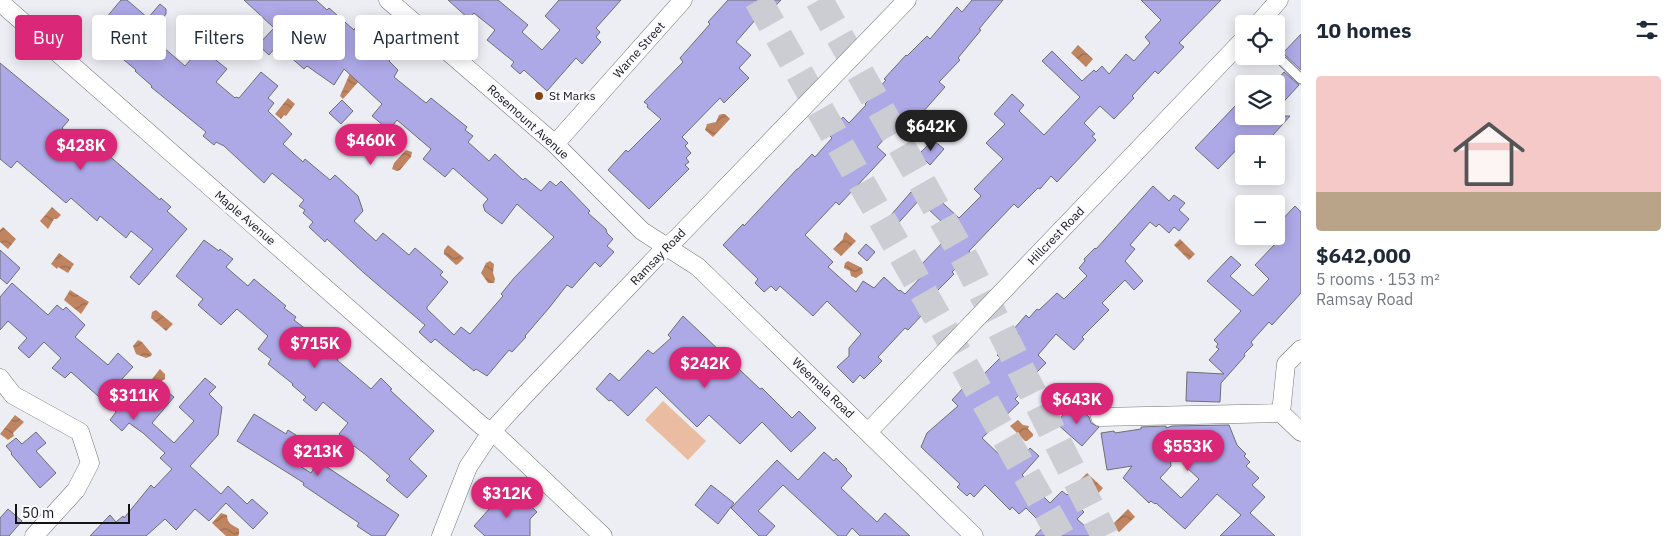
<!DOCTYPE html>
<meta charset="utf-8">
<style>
:root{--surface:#fff;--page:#f6f6f7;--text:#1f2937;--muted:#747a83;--line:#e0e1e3;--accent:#db2777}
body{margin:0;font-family:"IBM Plex Sans",sans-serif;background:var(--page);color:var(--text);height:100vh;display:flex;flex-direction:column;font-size:19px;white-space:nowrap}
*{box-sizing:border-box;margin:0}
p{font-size:16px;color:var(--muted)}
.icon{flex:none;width:28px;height:28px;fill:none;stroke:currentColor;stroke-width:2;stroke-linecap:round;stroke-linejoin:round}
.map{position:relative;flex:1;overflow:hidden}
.drawer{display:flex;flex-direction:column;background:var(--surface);width:375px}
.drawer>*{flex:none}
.banner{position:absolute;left:15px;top:15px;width:475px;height:45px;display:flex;gap:10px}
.controls{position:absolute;left:1235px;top:15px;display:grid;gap:10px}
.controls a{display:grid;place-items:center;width:50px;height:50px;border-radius:5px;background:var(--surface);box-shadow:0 2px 12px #0003;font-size:25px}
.scale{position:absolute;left:15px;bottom:12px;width:115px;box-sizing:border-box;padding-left:5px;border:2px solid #141417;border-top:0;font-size:14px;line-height:18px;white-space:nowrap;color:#141417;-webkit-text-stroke:4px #fafaff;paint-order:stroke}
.price{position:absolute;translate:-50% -42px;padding:0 11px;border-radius:18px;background:var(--accent);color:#fff;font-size:16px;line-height:32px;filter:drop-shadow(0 1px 2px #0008)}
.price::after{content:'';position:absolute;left:50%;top:30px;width:15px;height:11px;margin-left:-8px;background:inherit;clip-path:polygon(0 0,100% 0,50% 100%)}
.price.current{background:#222;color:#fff}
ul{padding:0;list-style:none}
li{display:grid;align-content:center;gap:10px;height:265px;padding:0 15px}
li+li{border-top:1px solid var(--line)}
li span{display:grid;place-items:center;height:155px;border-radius:5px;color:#555}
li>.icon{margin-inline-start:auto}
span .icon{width:90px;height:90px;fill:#fffc;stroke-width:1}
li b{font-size:21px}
h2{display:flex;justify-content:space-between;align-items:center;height:60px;padding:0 15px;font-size:21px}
.chip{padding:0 18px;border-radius:5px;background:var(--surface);box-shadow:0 2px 12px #0003;font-size:18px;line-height:45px}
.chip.current{background:var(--accent);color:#fff}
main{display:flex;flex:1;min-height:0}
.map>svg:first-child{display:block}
</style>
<main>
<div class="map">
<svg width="1301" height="536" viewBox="0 0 1301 536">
<defs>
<pattern id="water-waves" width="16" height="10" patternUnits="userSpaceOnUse" patternTransform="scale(1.25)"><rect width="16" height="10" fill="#c08560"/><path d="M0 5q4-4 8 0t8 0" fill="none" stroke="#9b6c4e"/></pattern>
</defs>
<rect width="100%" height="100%" fill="#ededf4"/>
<path fill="#eabca1" d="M663,401L706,441L688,460L645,420Z"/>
<path fill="url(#water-waves)" d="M214,25C220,30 224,39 224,47L218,51L210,46L209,40L204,37L207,28Z
M1078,45L1093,59L1086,67L1071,53Z
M350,73L359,81L343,99L340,96Z
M288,98L295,104L286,116L284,115L281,119L275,114Z
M927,112L943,129L938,134L921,117Z
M722,114H725L730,119L713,137L705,130L707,124L716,122L719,115Z
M406,150L412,152L411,157L400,170L397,171L392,169L394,163Z
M52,207L61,215L57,219H54L48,229L40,221Z
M3,227L16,239L8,249L0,242V230Z
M846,232L856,241L841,256L833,249L843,239L844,234Z
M1180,239L1195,254L1189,260L1174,245Z
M448,245L464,258L458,264L456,265L444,254V250Z
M59,253L74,264L68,273L58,267L57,269L51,264Z
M490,261L494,264L493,273L495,279L494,283H488L481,273L486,263Z
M848,261L862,268L863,273L856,278L851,276L850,271L844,268L845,263Z
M70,290L89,302L81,314L64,300Z
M156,310L173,324L166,331L151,318L152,312Z
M138,340L142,342L152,354L151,356L146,358L136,354L133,346Z
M160,369L165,374V379C159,381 158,388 152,388L148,384Z
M15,415L24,422L13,433L14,436L8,440L0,434Z
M1018,420L1023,425L1029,426L1028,429L1033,434V436L1027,441H1025L1010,426Z
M1087,473L1103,488L1095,497L1090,494V492L1079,481Z
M1128,509L1135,517L1119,532L1112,525Z
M221,513L227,515C227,524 233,525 239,529V534L238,536H226L212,523Z"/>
<path fill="#ada8e6" stroke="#6f6f75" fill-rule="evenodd" d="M121,0H127L148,18L160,4L166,9V14L149,35L185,66L201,48L227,69L216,82L235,98L236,97L239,98L261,72L278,86L268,98L274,103L268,111L292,134L283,144L303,162L305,159L330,180L335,175L358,196L363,211L354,221L376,241L383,233L409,255L415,248L443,272L440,275L448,282L427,307V309L454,335L461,327L470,334L503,296L501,294L514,278L554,237L517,204L502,224L485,211L483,205L488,199L453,168L445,177L423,159L431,149L397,120L389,130L372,116L382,104L344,69L334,85L307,66L304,69L288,55L286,57L275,48L269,55L258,45L274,28L244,0H316L327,10L329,8L354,30L355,28L392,58L389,61L398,70L394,77L426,103L431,98L467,127L465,130L473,136L468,142L489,161L495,154L523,180L525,178L541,191L550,181L556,186L561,181L590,211L588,213L606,229L607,233L613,239L607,246L614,252L600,267L595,262L572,288L567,285L549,308L525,336L526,337L512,352L509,350L487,376L476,369L474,371L435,339L431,343L419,332L425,325L364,273L327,239L325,242L309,227L313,222L303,213L305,210L299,206L304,200L272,173L264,183L224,146L216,142L214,145L203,136L206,132L151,87L152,86L135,71L136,70L106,45L108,42L96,30Z
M448,0H498L528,25L522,32L542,50L560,30L545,16L559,0H621L596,28L600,32L596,37L601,42L582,64L576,58L547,91L524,70L520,74L511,66L514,62L487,40L495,30L474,13L469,19Z
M728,0H781L760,22L756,19L736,42L751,55L739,68L749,78L724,103L720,98L682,137L688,143L685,146L691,153L686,158L689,162L685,165L689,169L649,209L608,170L626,150L628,152L661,119L647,107L648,105L644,102L683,62L680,58L710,24L708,22Z
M972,0H1003L979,29L981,30L958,58L960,60L939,82L945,87L922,113L918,110L904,125L900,121L877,147L886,155L839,205L836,202L805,235L833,262L828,267L856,292L863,281L874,288L884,277L899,291L900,290L905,294L924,274L918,268L945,240L939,233L946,226L923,204L933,194L959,218L981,196L974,189L1003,159L986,143L1005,124L994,114L1012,94L1024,105L1019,111L1044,135L1080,97L1042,61L1052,51L1082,81L1094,70L1096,72L1102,66L1109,74L1126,54L1134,61L1150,43L1145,37L1161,20L1141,0H1221L1179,43L1184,47L1158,74L1155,71L1132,96L1134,98L1114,119L1100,106L1084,123L1095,134L1092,136L1096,140L1057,182L1051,176L1040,189L1038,188L1018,208L1014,204L969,251L971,253L952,272L954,274L932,296L936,300L908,330L905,328L878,357L882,361L864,379L860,375L853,383L837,367L849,356V348L861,334L827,301L813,316L780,286L776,291L771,286L764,292L755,283L758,279L723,245L743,224L744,226L797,169H798L812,154L815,157L832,138L828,134L843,117L849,123L866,105L865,104L886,80L884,79L906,55L907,56L927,36L930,39L957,7L962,12Z
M1301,34V70L1283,53Z
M0,63L69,120L62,128L80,144L86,137L105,154L106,153L160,200L161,198L171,207L167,211L187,229L139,285L130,277L153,249L131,231L126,238L100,216L97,221L71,198L66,203L17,161L11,168L0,159Z
M1284,72L1299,85L1276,110V81Z
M342,100L353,111L341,124L329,113Z
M1237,104L1244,110V116H1290L1265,144H1242L1218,169L1195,148Z
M933,140L944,149L930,165L919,154Z
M1153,186L1169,201L1174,195L1185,203L1179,210L1189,219L1179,231L1174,227L1169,233L1159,224L1156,227L1150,222L1130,245L1135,249L1125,261L1143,281L1134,290L1125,280L1102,303L1109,310L1082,337L1084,339L1074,350L1056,334L1038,355L1046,363L1032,377L1034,380L1015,399L1019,403L982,438L1004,459L1018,444L1027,452L1030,448L1039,456L1022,475L1050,503L1062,491L1067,495L1074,488L1086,500L1079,507L1084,512L1077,519L1096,536H1035L1044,526L1026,508L1019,514L1012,507L1010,510L985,485L974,497L970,493L967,496L957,487L960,484L921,447L927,433L958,406L952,400L976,374H984L1000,358L997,355L1019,334L1013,330L1026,315L1029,318L1037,309L1039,310L1057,293L1064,299L1087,276L1079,268L1085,261L1084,259L1095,248L1096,249Z
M911,192L920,199L892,230L884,223Z
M1295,206L1301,212V293L1272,325L1269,322L1251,342L1253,345L1244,354L1245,356L1221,383L1220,402L1186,401L1187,372L1224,374L1209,360L1219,349L1216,347L1218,344L1214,340L1241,311L1207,281L1231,256L1241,265L1230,276L1253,296L1269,279L1255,265L1276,243V226Z
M204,240L219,251L220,249L233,259L226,267L248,286L254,279L286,306L284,308L296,317L294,320L337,353L335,355L338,358L337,360L371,389L381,378L392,389L390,390L434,431L409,459L427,476L407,498L386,480L390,476L366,455L354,446L349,452L339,444L344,438L339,434L348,423L323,402L316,411L303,400L306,397L292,385L293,384L268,364L271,359L258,349L268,336L237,309L221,325L198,305L203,299L176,276Z
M866,244L875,252L867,261L858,253Z
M0,250L20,268L7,284L0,278Z
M12,283L48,315L57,305L63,310L66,307L85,325L75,337L108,365L118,353L133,367L122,379L151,405L164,389L174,397L152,423L174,443L194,421L179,407L205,378L216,387L209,394L222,407L218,435L190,466L221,494L228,486L247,504L252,499L268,513L253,529L226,503L209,521L195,509L176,530L165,519L146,536H90L110,515L116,522L123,516L124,518L151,485L154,488L172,469L160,458L165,453L143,433L129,423L122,431L110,420L116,412L71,372L65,378L52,368L61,358L44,342L29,358L18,348L27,338L8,321L0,330V297Z
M683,316L760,389L762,388L792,418L799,411L816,428L791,452L762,422L740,444L709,415L697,427L656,387L628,416L611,400L609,401L596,389L610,373L619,381L648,350L653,354L671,338L668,335Z
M1072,405L1076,409L1077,406L1089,417L1091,423L1099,427L1082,446L1056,423Z
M254,414L286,434L288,430L302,439L289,459L311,473L318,461L399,515L385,536H372L357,526L359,523L303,485L304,483L237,441Z
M1229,425L1237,445L1246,454L1244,456L1250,462L1246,466L1259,478L1252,485L1265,497L1250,513L1275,536H1220L1241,515L1217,494L1185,529L1156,503L1155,504L1151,501L1149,503L1123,478L1132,466L1107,470L1101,433L1114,431L1115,433L1141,429V427L1166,426V428L1172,426ZM1190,438L1197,458L1185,466L1199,479L1181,498L1160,478L1171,466L1169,446Z
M36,432L46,443L36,451L56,473L40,488L11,454L12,453L6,446L16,438L22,444Z
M824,452L834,461L836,458L847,469L846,470L852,476L841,488L877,522L885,513L910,536H860L852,528L846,536H838L783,485L758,511L775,526L766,536H759L731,508L777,460L798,480Z
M711,485L734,503L718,524L695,505Z
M521,497L537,512L530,519V536H485L474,526L498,499L506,507L514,498Z
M8,509L22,521L9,536H0V518Z"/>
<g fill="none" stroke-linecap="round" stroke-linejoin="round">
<path stroke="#ccccd3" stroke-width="28" stroke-dasharray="28 14" stroke-linecap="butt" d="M758,0L1061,536
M819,0L965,259L1105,536"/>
<g stroke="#74737a" stroke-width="11">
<path id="lane" d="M1276,55L1301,79"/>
</g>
<g stroke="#74737a" stroke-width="19">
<path id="street" d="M388,0L555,144L642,231L698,267L974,536
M0,2L482,426L492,431L603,536
M1258,24L1279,0
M555,144L683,0
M1301,349L1286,364L1281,413L1301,432
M0,378L13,395L80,432L90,463L76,490L34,536
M1100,417L1281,413
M868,432L1244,39
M441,536L468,467L492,431L524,396L666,247L677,238L907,0"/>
</g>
<use href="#lane" stroke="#fff" stroke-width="9"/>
<use href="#street" stroke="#fff" stroke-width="18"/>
</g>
<circle fill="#854310" stroke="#fafaff" stroke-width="2" cx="539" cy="96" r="5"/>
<g text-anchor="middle" stroke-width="5" stroke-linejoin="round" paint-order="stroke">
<g font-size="12" fill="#141417" stroke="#fafaff">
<text transform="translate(639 50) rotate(-48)" y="4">Warne Street</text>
<text transform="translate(528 122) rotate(42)" y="4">Rosemount Avenue</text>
<text transform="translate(245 218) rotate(41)" y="4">Maple Avenue</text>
<text transform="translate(1056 236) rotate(-46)" y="4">Hillcrest Road</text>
<text transform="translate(658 257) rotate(-46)" y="4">Ramsay Road</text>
<text transform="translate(823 388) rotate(44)" y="4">Weemala Road</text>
</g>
<g font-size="12" fill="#141417" stroke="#fafaff" text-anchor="start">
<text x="549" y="100">St Marks</text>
</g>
</g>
</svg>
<div class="controls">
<a><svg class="icon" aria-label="locate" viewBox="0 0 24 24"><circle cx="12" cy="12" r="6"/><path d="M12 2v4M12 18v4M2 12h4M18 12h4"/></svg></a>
<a><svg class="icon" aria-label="layers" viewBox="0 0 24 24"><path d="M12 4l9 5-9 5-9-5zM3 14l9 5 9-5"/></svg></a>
<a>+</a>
<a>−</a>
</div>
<div class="scale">50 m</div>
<b class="price current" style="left:931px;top:152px">$642K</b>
<b class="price" style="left:371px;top:166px">$460K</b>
<b class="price" style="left:81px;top:171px">$428K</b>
<b class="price" style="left:315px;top:369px">$715K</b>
<b class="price" style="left:705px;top:389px">$242K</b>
<b class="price" style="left:134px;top:421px">$311K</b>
<b class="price" style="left:1077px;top:425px">$643K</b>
<b class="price" style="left:1188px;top:472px">$553K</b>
<b class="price" style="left:318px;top:477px">$213K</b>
<b class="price" style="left:507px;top:519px">$312K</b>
<div class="banner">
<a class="chip current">Buy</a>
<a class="chip">Rent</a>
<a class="chip">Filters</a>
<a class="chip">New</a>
<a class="chip">Apartment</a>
</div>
</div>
<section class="drawer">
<h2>10 homes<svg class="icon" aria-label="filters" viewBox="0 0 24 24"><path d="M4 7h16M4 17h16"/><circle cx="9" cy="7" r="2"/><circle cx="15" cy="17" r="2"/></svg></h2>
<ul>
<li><span style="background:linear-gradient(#f6c9c9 75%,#b9a48a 0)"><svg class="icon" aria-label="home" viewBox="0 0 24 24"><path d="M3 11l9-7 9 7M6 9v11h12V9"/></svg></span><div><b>$642,000</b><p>5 rooms · 153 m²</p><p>Ramsay Road</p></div></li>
</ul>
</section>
</main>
